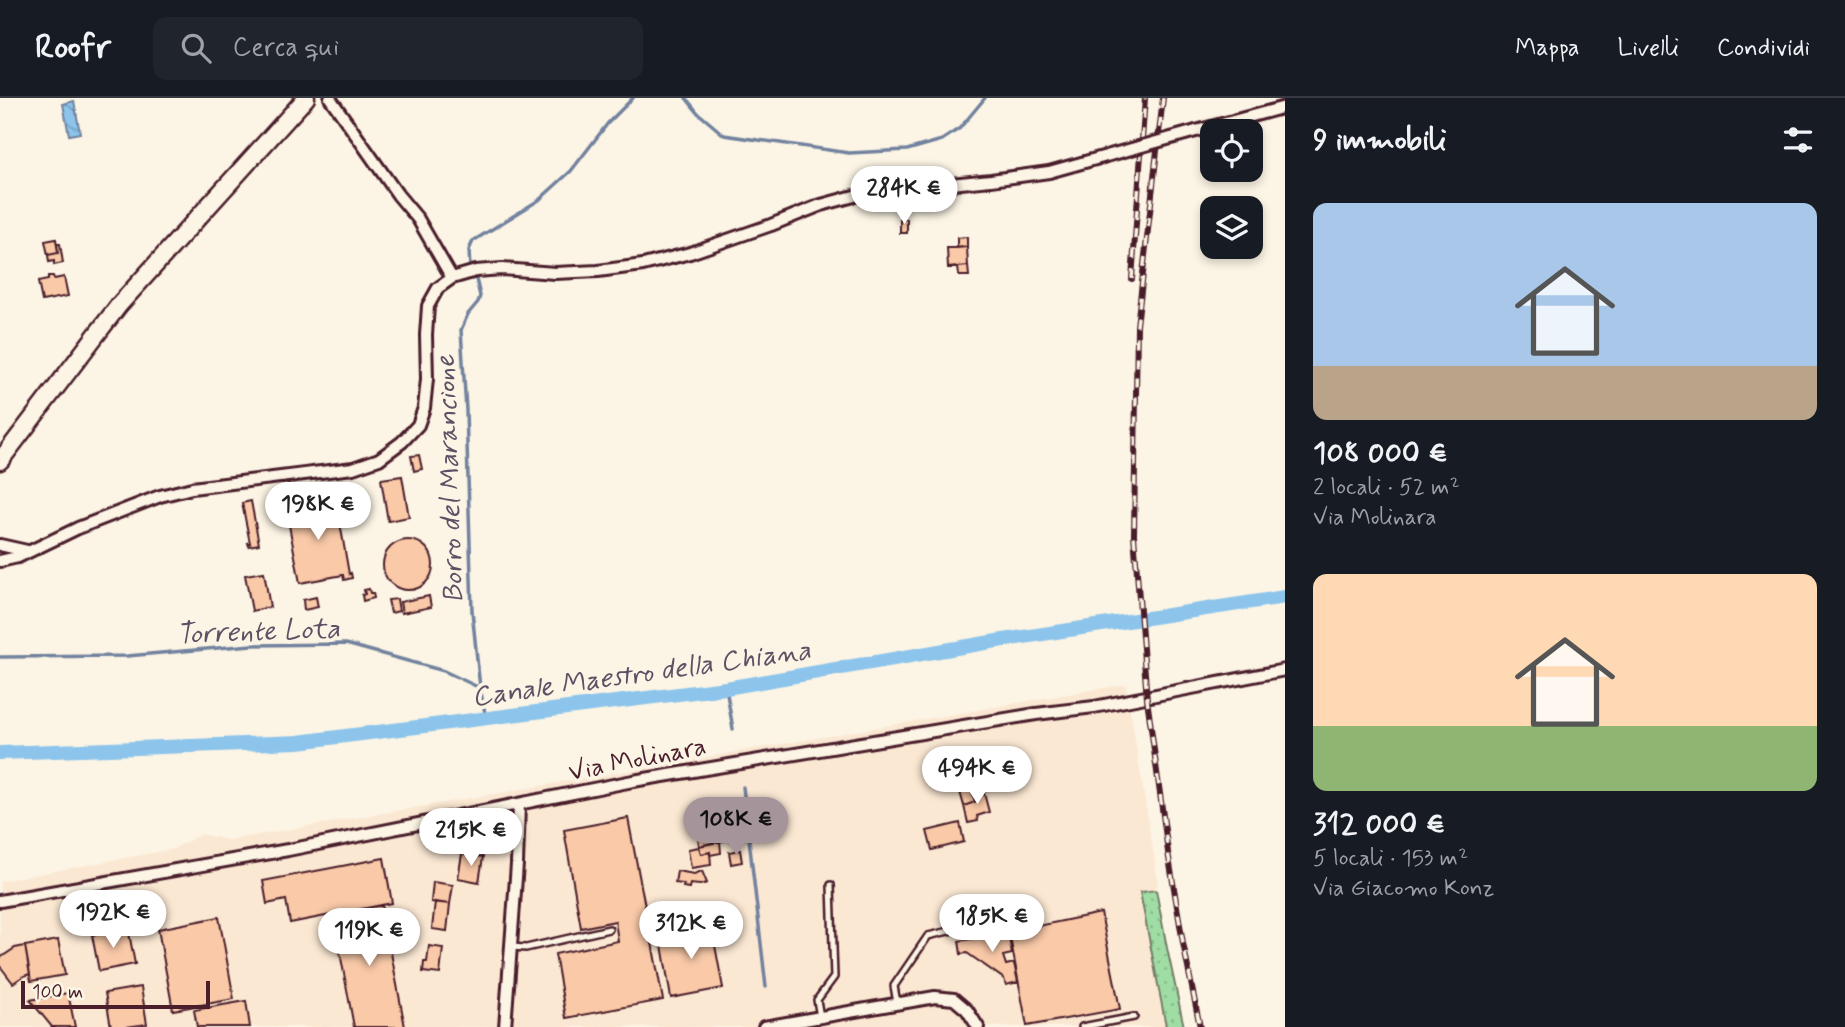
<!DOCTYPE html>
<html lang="it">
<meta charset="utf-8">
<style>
:root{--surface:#171b24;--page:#20242c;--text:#f1f3f6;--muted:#9ea1a6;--line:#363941;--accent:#a6949b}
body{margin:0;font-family:Mynerve,sans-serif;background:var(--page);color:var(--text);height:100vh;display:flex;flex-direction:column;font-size:26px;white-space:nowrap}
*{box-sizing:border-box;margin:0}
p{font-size:23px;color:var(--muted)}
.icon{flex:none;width:38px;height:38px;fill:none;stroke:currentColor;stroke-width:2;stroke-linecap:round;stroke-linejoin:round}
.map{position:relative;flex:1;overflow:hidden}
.sheet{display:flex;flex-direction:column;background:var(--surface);width:560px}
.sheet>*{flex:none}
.controls{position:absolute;left:1200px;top:21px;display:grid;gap:14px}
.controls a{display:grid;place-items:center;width:63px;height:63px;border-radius:14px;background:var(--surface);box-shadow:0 4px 10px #0003;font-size:35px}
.scale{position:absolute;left:21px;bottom:18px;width:189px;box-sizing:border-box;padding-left:7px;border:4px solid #4a1f2b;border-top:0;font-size:19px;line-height:24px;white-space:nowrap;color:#4a1f2b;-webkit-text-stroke:5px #fcf5e5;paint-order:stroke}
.price{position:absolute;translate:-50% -60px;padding:0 16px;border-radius:24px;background:#fff;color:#222;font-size:23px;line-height:46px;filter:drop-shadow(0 2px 4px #0008)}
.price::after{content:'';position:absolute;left:50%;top:42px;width:21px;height:16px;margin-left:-10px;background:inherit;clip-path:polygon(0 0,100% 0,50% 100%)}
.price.on{background:var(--accent);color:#111}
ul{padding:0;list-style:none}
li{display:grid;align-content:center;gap:14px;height:371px;padding:0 28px}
li span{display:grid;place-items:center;height:217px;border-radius:14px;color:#555}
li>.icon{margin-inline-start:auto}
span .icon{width:126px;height:126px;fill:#fffc;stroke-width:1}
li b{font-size:30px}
h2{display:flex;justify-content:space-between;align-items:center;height:84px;padding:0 28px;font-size:30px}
header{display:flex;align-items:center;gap:42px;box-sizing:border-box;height:98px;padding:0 35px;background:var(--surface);border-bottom:2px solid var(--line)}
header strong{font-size:33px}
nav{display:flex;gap:38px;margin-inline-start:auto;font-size:24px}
.search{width:490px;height:63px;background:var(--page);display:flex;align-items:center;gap:18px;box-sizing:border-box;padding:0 24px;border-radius:14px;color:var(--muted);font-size:26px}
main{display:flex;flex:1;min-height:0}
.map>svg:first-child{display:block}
</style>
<header>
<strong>Roofr</strong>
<div class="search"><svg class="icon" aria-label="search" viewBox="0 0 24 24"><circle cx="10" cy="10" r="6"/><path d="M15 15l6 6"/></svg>Cerca qui</div>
<nav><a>Mappa</a><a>Livelli</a><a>Condividi</a></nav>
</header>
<main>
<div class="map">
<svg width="1285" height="929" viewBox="0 0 1285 929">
<defs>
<pattern id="grass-dots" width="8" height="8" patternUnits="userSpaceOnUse" patternTransform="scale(1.75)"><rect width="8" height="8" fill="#9fdda4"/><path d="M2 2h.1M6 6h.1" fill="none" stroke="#8abd8d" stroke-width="1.8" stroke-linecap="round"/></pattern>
<pattern id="water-waves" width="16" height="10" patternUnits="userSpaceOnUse" patternTransform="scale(1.75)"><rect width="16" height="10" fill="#8cc4eb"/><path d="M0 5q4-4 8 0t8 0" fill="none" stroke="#7aa8ca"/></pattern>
</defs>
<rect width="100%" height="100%" fill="#fcf5e5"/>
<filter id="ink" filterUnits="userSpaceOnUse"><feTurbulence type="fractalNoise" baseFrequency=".0143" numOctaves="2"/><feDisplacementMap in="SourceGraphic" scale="14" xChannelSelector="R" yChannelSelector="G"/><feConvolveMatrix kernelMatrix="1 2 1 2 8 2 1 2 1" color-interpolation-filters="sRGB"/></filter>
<g filter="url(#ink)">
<path fill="#fbe8d3" d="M1126,586L1158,782L1156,792L1167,850L1184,929H0V783L173,751L201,736L229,742Z"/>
<path fill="url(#grass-dots)" stroke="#747e68" stroke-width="2" d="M1156,792L1167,850L1184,929H1163L1166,928L1140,794Z"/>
<path fill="url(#water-waves)" stroke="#72829e" stroke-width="2" d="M74,3L80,35L69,37L63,6Z"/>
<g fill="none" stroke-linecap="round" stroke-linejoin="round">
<path stroke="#72829e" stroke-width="3.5" d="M686,0L698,15L724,37L849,55L907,52L942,42L960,30L985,0
M0,559L127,558L252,547L346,546L444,573L480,590L486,620
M480,590L472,513L466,312L461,232L468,216L478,204L480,198L476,181L470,171L469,152L473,143L539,102L571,73L608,25L633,0
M726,590L733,631
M743,689L766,889"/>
<path stroke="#8cc4eb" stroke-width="14" d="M0,655L298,644L726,590L997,543L1285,499"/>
</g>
<path fill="#f9c9a8" stroke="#4a1f2b" stroke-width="2" d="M900,121H907V135H900Z
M967,139V149L957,150V140Z
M56,141L58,155L48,157L45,143Z
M57,146H60L63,165L54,167V163L49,164L48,157L58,155Z
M967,149L968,168L948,170L947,150Z
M968,168L969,178H959L958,169Z
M48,178H53L54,181L64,179L68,198L42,203L38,184L48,182Z
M419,357L422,371L414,373L411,358Z
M402,378L409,419L388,423L381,381Z
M336,402L349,476L351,475L352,480L344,482L343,477L300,485L286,411Z
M251,403L259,446L249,448L248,445H250L242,405Z
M383 467a25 25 0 1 1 50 0a25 25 0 1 1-50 0Z
M264,474L270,509L252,513L245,477Z
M369,491L370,495H373L374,500L363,503L362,497L365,496L364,492Z
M429,498L431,509L402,515L400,504Z
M316,499L318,509L304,512L303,502Z
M397,501L399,513L391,515L388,502Z
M982,688L989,714L977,718L978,723L968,725L964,708L975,704L971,691Z
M971,691L975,704L964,708L960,694Z
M628,720L663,902L566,920L555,856L618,843L615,823L581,830L564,732Z
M960,725L964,744L932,752L927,733Z
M725,726L728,742L699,748L697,730Z
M720,743L721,755L710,757V754L701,756L699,748Z
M699,749L701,756L710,754L711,767L691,770L688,751Z
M740,752L742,764L731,766L729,754Z
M462,756L483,759L479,784L458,780Z
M384,760L392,805L290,825L286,802L267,806L263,783Z
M677,773L694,776L702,773L707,785L700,787L690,786L689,790L683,789L684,786L675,785Z
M433,784L453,787L450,806L431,804Z
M435,804L450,806L447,833L432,831Z
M382,807L405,929H354L333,817Z
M1101,815L1120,911L1027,928L1009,834Z
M219,819L234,901L173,912L158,831Z
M711,826L723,890L671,900L660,835Z
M128,830L135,866L99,873L92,837Z
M1008,834L1012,856L1003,858L1006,867L1014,865L1018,884L1006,887L1004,881L967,855L961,856L959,843Z
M58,842L65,877L31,883L25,848Z
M25,848L30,876L24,878L13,885L0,868V860L15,850Z
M429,848L443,850L440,876L423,874L424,864H427Z
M141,889L147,926L126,929H111L105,895Z
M68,895L75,929H52L30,902Z
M246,903L250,929H197L194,912Z"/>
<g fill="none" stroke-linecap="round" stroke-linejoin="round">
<g stroke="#4a1f2b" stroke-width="10">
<path id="service" d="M511,849L526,850L609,831
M897,905L894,888L928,838L1016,817
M820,919L817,902L834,879L831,787
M1082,929L1134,919"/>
</g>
<g stroke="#4a1f2b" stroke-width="16">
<path id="minor" d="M330,0L398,97L418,121L452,180
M1196,33L1285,9
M0,447L27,453
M0,463L18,459L78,430L160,398L192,390L353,370L379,361L402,344L418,327L424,310L427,281L426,237L428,208L438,190L452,180L476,173L502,171L555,175L598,173L643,167L690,155L771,127L821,107L869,94L991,82L1049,74
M0,803L288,752L633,683L1036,616L1094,609L1285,572
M505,929L517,766L519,706
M764,929L935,899L954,901L967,912L978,929"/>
</g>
<g stroke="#4a1f2b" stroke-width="21">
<path id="secondary" d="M0,363L119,207L306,0"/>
</g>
<use href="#service" stroke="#fcf5e5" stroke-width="5"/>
<use href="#minor" stroke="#fcf5e5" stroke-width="10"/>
<use href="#secondary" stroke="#fcf5e5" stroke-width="16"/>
<g stroke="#4a1f2b" stroke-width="6">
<path id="rail" d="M1163,0L1137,228L1134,437L1147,601L1168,754L1183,845L1200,929
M1132,181L1145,0"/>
</g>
<use href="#rail" stroke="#fcf5e5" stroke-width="3.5" stroke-dasharray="10" stroke-linecap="butt"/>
<g stroke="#4a1f2b" stroke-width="16" stroke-linecap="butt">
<path id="minor-bridge" d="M1049,74L1196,33"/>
</g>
<use href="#minor-bridge" stroke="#fcf5e5" stroke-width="10"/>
</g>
</g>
<g text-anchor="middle" stroke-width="7" stroke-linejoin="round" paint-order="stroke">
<g font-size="26" fill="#4a1f2b" stroke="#fcf5e5">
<text transform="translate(637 660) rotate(-11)" y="9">Via Molinara</text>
</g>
<g font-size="28" font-style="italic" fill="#5e5165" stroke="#fcf5e5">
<text transform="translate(448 381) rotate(-92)" y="10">Borro del Marancione</text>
<text transform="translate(258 532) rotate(-2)" y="10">Torrente Lota</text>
<text transform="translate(641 574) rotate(-8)" y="10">Canale Maestro della Chiana</text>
</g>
</g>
</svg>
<div class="controls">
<a><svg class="icon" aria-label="locate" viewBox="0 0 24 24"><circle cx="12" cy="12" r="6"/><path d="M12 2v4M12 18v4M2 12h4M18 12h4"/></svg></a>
<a><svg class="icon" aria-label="layers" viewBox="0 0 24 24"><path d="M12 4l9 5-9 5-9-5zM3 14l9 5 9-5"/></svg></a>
</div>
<div class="scale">100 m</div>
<b class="price" style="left:904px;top:128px">284K €</b>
<b class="price" style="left:318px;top:444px">198K €</b>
<b class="price" style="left:977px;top:708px">494K €</b>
<b class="price on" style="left:736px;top:759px">108K €</b>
<b class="price" style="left:471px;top:770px">215K €</b>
<b class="price" style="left:113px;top:852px">192K €</b>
<b class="price" style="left:992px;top:856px">185K €</b>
<b class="price" style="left:691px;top:863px">312K €</b>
<b class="price" style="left:369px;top:870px">119K €</b>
</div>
<section class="sheet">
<h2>9 immobili<svg class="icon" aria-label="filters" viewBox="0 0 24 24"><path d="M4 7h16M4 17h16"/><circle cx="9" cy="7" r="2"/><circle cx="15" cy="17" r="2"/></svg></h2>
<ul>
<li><span style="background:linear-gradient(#a9c7e8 75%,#b9a48a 0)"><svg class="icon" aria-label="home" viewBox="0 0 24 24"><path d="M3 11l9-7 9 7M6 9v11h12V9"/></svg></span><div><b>108 000 €</b><p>2 locali · 52 m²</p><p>Via Molinara</p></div></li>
<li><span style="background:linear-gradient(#ffd9b3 70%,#8fb573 0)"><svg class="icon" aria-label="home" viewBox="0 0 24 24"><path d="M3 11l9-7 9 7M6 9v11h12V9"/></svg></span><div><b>312 000 €</b><p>5 locali · 153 m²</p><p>Via Giacomo Konz</p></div></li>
</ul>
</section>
</main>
